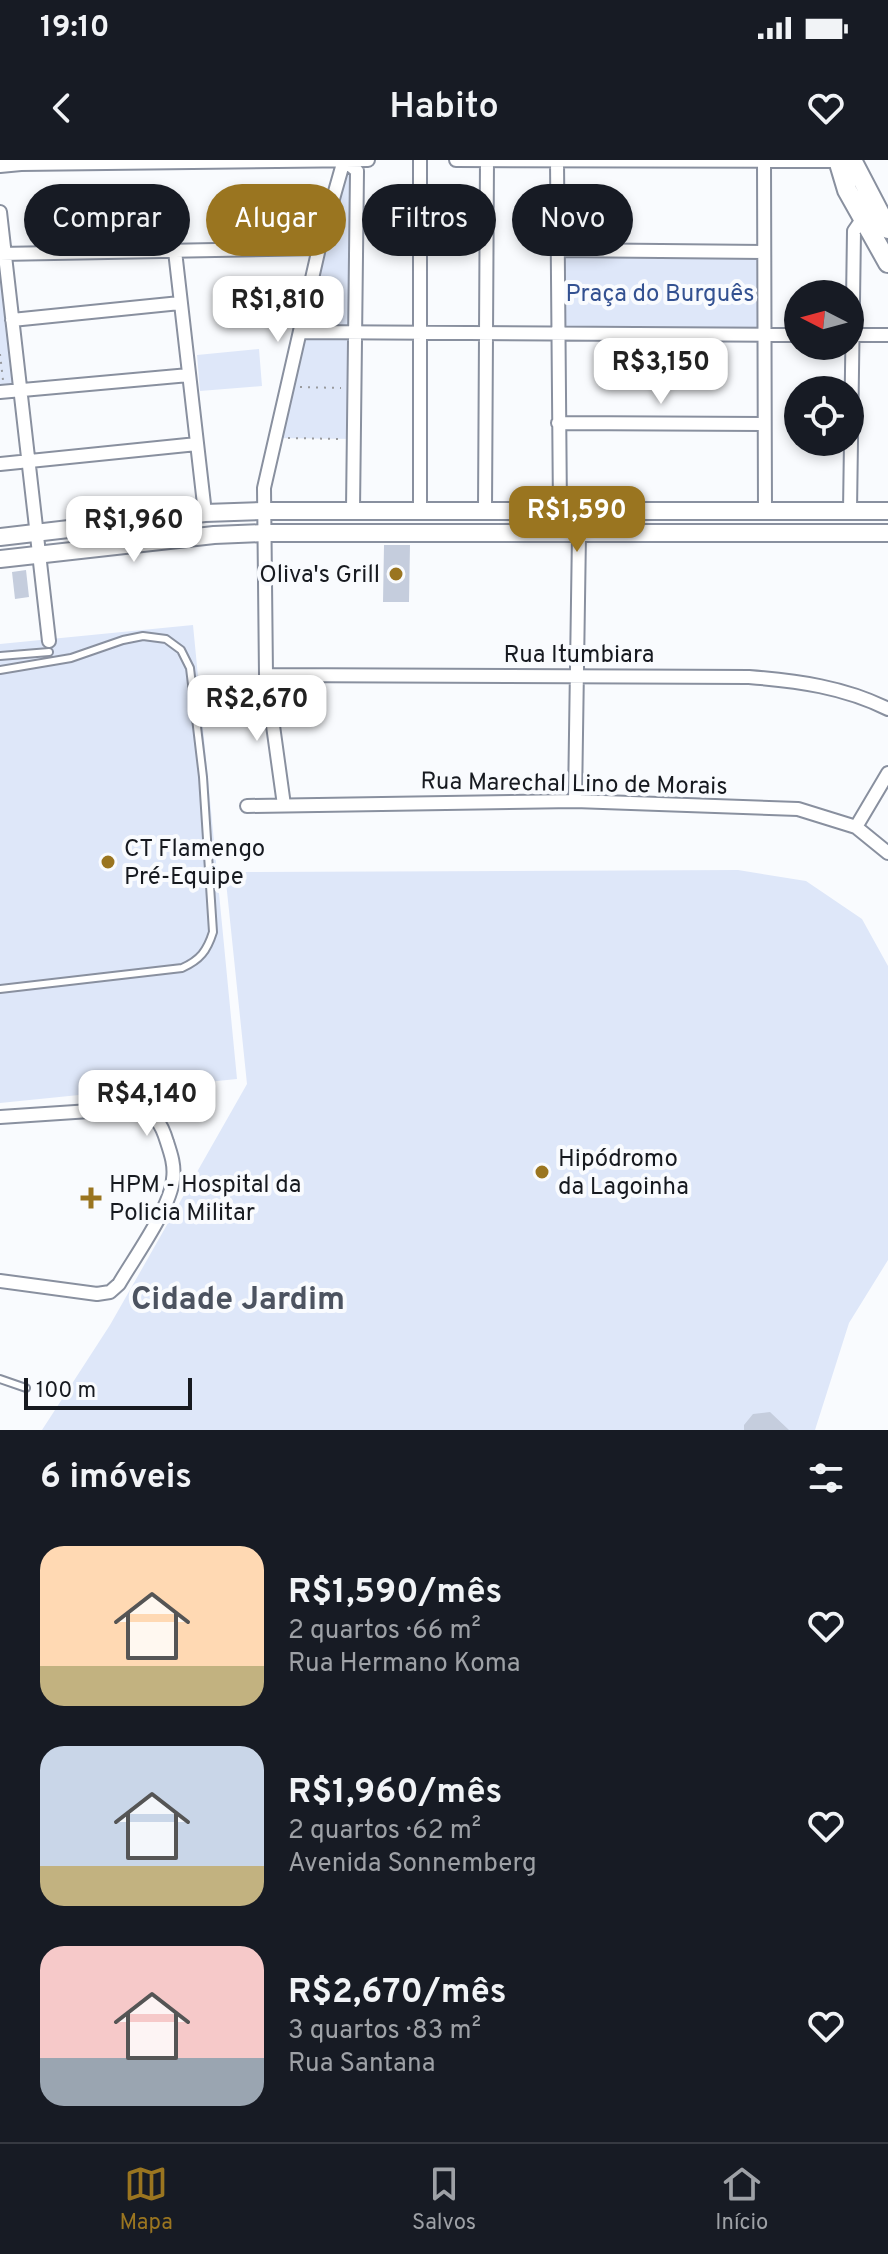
<!DOCTYPE html>
<html lang="pt">
<meta charset="utf-8">
<style>
:root{--surface:#171b24;--page:#242831;--text:#f1f3f6;--muted:#9ea1a6;--line:#363941;--accent:#9a7520}
body{margin:0;font-family:Overpass,sans-serif;background:var(--page);color:var(--text);height:100vh;display:flex;flex-direction:column;font-size:30px;white-space:nowrap}
*{box-sizing:border-box;margin:0}
p{font-size:26px;color:var(--muted)}
.icon{flex:none;width:44px;height:44px;fill:none;stroke:currentColor;stroke-width:2;stroke-linecap:round;stroke-linejoin:round}
.map{position:relative;height:1270px;overflow:hidden}
.side{display:flex;flex-direction:column;background:var(--surface);flex:1}
.side>*{flex:none}
.top-card{position:absolute;left:24px;top:24px;width:840px;height:72px;display:flex;gap:16px}
.needle{width:52px;rotate:276deg}
.controls{position:absolute;left:784px;top:120px;display:grid;gap:16px}
.controls a{display:grid;place-items:center;width:80px;height:80px;border-radius:50%;background:var(--surface);box-shadow:0 4px 12px #0003;font-size:40px}
.scale{position:absolute;left:24px;bottom:20px;width:168px;box-sizing:border-box;padding-left:8px;border:4px solid #171a20;border-top:0;font-size:22px;line-height:28px;white-space:nowrap;color:#171a20;-webkit-text-stroke:6px #f9fbfe;paint-order:stroke}
.price{position:absolute;translate:-50% -68px;padding:0 18px;border-radius:16px;background:#fff;color:#222;font-size:26px;line-height:52px;filter:drop-shadow(0 2px 4px #0008)}
.price::after{content:'';position:absolute;left:50%;top:48px;width:24px;height:18px;margin-left:-12px;background:inherit;clip-path:polygon(0 0,100% 0,50% 100%)}
.price.current{background:var(--accent);color:#fff}
ul{padding:0;list-style:none}
li{display:flex;align-items:center;gap:24px;height:200px;padding:0 40px}
li span{display:grid;place-items:center;flex:none;width:224px;height:160px;border-radius:24px;color:#555}
li>.icon{margin-inline-start:auto}
span .icon{width:96px;height:96px;fill:#fffc;stroke-width:1}
li b{font-size:34px}
h2{display:flex;justify-content:space-between;align-items:center;height:96px;padding:0 40px;font-size:34px}
.chip{padding:0 28px;border-radius:36px;background:var(--surface);box-shadow:0 4px 12px #0003;font-size:28px;line-height:72px}
.chip.current{background:var(--accent);color:#fff}
.status{display:flex;justify-content:space-between;align-items:center;height:56px;padding:0 40px;background:var(--surface);direction:ltr}
.status svg{height:22px;fill:currentColor}
header{display:flex;justify-content:space-between;align-items:center;height:104px;padding:0 40px;background:var(--surface);font-size:36px;font-weight:600}
.tabs{display:flex;justify-content:space-around;align-items:center;height:112px;border-top:2px solid var(--line);background:var(--surface);font-size:22px;color:var(--muted)}
.tabs a{display:grid;justify-items:center;gap:4px}
.tabs .current{color:var(--accent)}
.map>svg:first-child{display:block}
</style>
<div class="status"><b>19:10</b><svg viewBox="0 0 49 12"><path d="M0 12V9h3v3zM5 12V6h3v6zM10 12V3h3v9zM15 12V0h3v12zM26 1h20v11H26zM47 4h2v5h-2z"/></svg></div>
<header><svg class="icon" aria-label="back" viewBox="0 0 24 24"><path d="M15 5l-7 7 7 7"/></svg>Habito<svg class="icon" aria-label="heart" viewBox="0 0 24 24"><path d="M12 20l-8-8c-3-5 5-10 8-4 3-6 11-1 8 4z"/></svg></header>
<div class="map">
<svg width="888" height="1270" viewBox="0 0 888 1270">
<rect width="100%" height="100%" fill="#f9fbfe"/>
<path fill="#dee7f9" d="M344,0L357,11L354,279L274,278Z
M558,90L764,92V175L557,174Z
M0,105L13,227L0,228Z
M259,189L262,226L200,231L197,195Z
M193,465L237,919L0,943V484Z
M738,710L806,721L862,759L888,806V1100L849,1163L815,1270H42L110,1165L247,924L225,712Z"/>
<path fill="#c5cddd" d="M384,385H410L409,442H383Z
M26,410L29,437L15,439L12,412Z
M770,1252L789,1270H744V1265L753,1254Z"/>
<g fill="none" stroke-linecap="round" stroke-linejoin="round">
<g stroke="#89909f" stroke-width="10">
<path id="service" d="M0,496L49,492
M0,510L71,498L123,480L143,476L166,479L181,490L190,508L203,617L213,772C207,791 200,800 182,808L0,829
M0,1219L26,1228"/>
</g>
<g stroke="#89909f" stroke-width="16">
<path id="minor" d="M344,0L357,11L353,350
M420,0V350
M456,0L838,1
M557,1L560,350
M764,1L765,351
M0,6L21,4L368,0
M0,52L49,481
M558,90L764,92
M175,91L205,353
M0,94L319,88
M12,160L180,143
M300,172L798,175
M850,175H888
M0,232L189,215
M558,263L764,264
M0,304L197,284
M485,350L487,0
M850,351L854,71L863,58
M266,515L749,517C798,521 844,527 888,549
M575,641L579,374
M284,645L266,515L264,328L319,88L344,0
M247,646L575,641L798,649L856,667L888,693
M856,667L888,613
M0,957L135,948C156,955 161,962 167,982C171,994 175,1006 173,1019C171,1047 134,1098 119,1124L110,1132L97,1134L0,1121"/>
</g>
<g stroke="#89909f" stroke-width="20">
<path id="tertiary" d="M0,377L205,353L264,351H888
M0,399L214,375L265,373H888"/>
</g>
<g stroke="#89909f" stroke-width="22">
<path id="secondary" d="M838,0L847,30L888,103
M852,0L888,69"/>
</g>
<path stroke="#999b9f" stroke-width="2" stroke-dasharray="2 6" stroke-linecap="butt" d="M0,194L3,220
M300,227L341,228
M288,278L341,279"/>
<use href="#service" stroke="#fff" stroke-width="6"/>
<use href="#minor" stroke="#fff" stroke-width="12"/>
<use href="#tertiary" stroke="#fff" stroke-width="16"/>
<use href="#secondary" stroke="#fff" stroke-width="18"/>
</g>
<g fill="#9a7520" stroke="#f9fbfe" stroke-width="3">
<circle cx="396" cy="414" r="8"/>
<circle cx="108" cy="702" r="8"/>
<circle cx="542" cy="1012" r="8"/>
<path d="M87 1026h8v8h8v8h-8v8h-8v-8h-8v-8h8z"/>
</g>
<g text-anchor="middle" stroke-width="8" stroke-linejoin="round" paint-order="stroke">
<g font-size="24" fill="#335191" stroke="#f9fbfe">
<text x="660" y="141">Praça do Burguês</text>
</g>
<g font-size="24" fill="#171a20" stroke="#f9fbfe" text-anchor="start">
<text x="380" y="422" text-anchor="end">Oliva's Grill</text>
<text x="124" y="696">CT Flamengo<tspan x="124" dy="28">Pré-Equipe</tspan></text>
<text x="558" y="1006">Hipódromo<tspan x="558" dy="28">da Lagoinha</tspan></text>
<text x="109" y="1032">HPM - Hospital da<tspan x="109" dy="28">Policia Militar</tspan></text>
</g>
<g font-size="24" fill="#171a20" stroke="#f9fbfe">
<text x="579" y="502">Rua Itumbiara</text>
<text transform="translate(574 623) rotate(1)" y="8">Rua Marechal Lino de Morais</text>
</g>
<g font-size="32" font-weight="bold" fill="#4c5360" stroke="#f9fbfe">
<text x="238" y="1149">Cidade Jardim</text>
</g>
</g>
</svg>
<div class="controls">
<a><svg class="needle" viewBox="-14 -14 28 28"><path d="M0-13l5 13h-10z" fill="#e53935"/><path d="M0 13l5-13h-10z" fill="#9ea1a6"/></svg></a>
<a><svg class="icon" aria-label="locate" viewBox="0 0 24 24"><circle cx="12" cy="12" r="6"/><path d="M12 2v4M12 18v4M2 12h4M18 12h4"/></svg></a>
</div>
<div class="scale">100 m</div>
<b class="price" style="left:278px;top:184px">R$1,810</b>
<b class="price" style="left:661px;top:246px">R$3,150</b>
<b class="price current" style="left:577px;top:394px">R$1,590</b>
<b class="price" style="left:134px;top:404px">R$1,960</b>
<b class="price" style="left:257px;top:583px">R$2,670</b>
<b class="price" style="left:147px;top:978px">R$4,140</b>
<div class="top-card">
<a class="chip">Comprar</a>
<a class="chip current">Alugar</a>
<a class="chip">Filtros</a>
<a class="chip">Novo</a>
</div>
</div>
<section class="side">
<h2>6 imóveis<svg class="icon" aria-label="filters" viewBox="0 0 24 24"><path d="M4 7h16M4 17h16"/><circle cx="9" cy="7" r="2"/><circle cx="15" cy="17" r="2"/></svg></h2>
<ul>
<li><span style="background:linear-gradient(#ffd9b3 75%,#c2b280 0)"><svg class="icon" aria-label="home" viewBox="0 0 24 24"><path d="M3 11l9-7 9 7M6 9v11h12V9"/></svg></span><div><b>R$1,590/mês</b><p>2 quartos · 66 m²</p><p>Rua Hermano Koma</p></div><svg class="icon" aria-label="heart" viewBox="0 0 24 24"><path d="M12 20l-8-8c-3-5 5-10 8-4 3-6 11-1 8 4z"/></svg></li>
<li><span style="background:linear-gradient(#c9d6e8 75%,#c2b280 0)"><svg class="icon" aria-label="home" viewBox="0 0 24 24"><path d="M3 11l9-7 9 7M6 9v11h12V9"/></svg></span><div><b>R$1,960/mês</b><p>2 quartos · 62 m²</p><p>Avenida Sonnemberg</p></div><svg class="icon" aria-label="heart" viewBox="0 0 24 24"><path d="M12 20l-8-8c-3-5 5-10 8-4 3-6 11-1 8 4z"/></svg></li>
<li><span style="background:linear-gradient(#f6c9c9 70%,#9aa5b1 0)"><svg class="icon" aria-label="home" viewBox="0 0 24 24"><path d="M3 11l9-7 9 7M6 9v11h12V9"/></svg></span><div><b>R$2,670/mês</b><p>3 quartos · 83 m²</p><p>Rua Santana</p></div><svg class="icon" aria-label="heart" viewBox="0 0 24 24"><path d="M12 20l-8-8c-3-5 5-10 8-4 3-6 11-1 8 4z"/></svg></li>
</ul>
</section>
<nav class="tabs">
<a class="current"><svg class="icon" aria-label="map" viewBox="0 0 24 24"><path d="M3 6l6-2 6 2 6-2v14l-6 2-6-2-6 2zM9 4v14M15 6v14"/></svg>Mapa</a>
<a><svg class="icon" aria-label="saved" viewBox="0 0 24 24"><path d="M7 4h10v16l-5-4-5 4z"/></svg>Salvos</a>
<a><svg class="icon" aria-label="home" viewBox="0 0 24 24"><path d="M3 11l9-7 9 7M6 9v11h12V9"/></svg>Início</a>
</nav>
